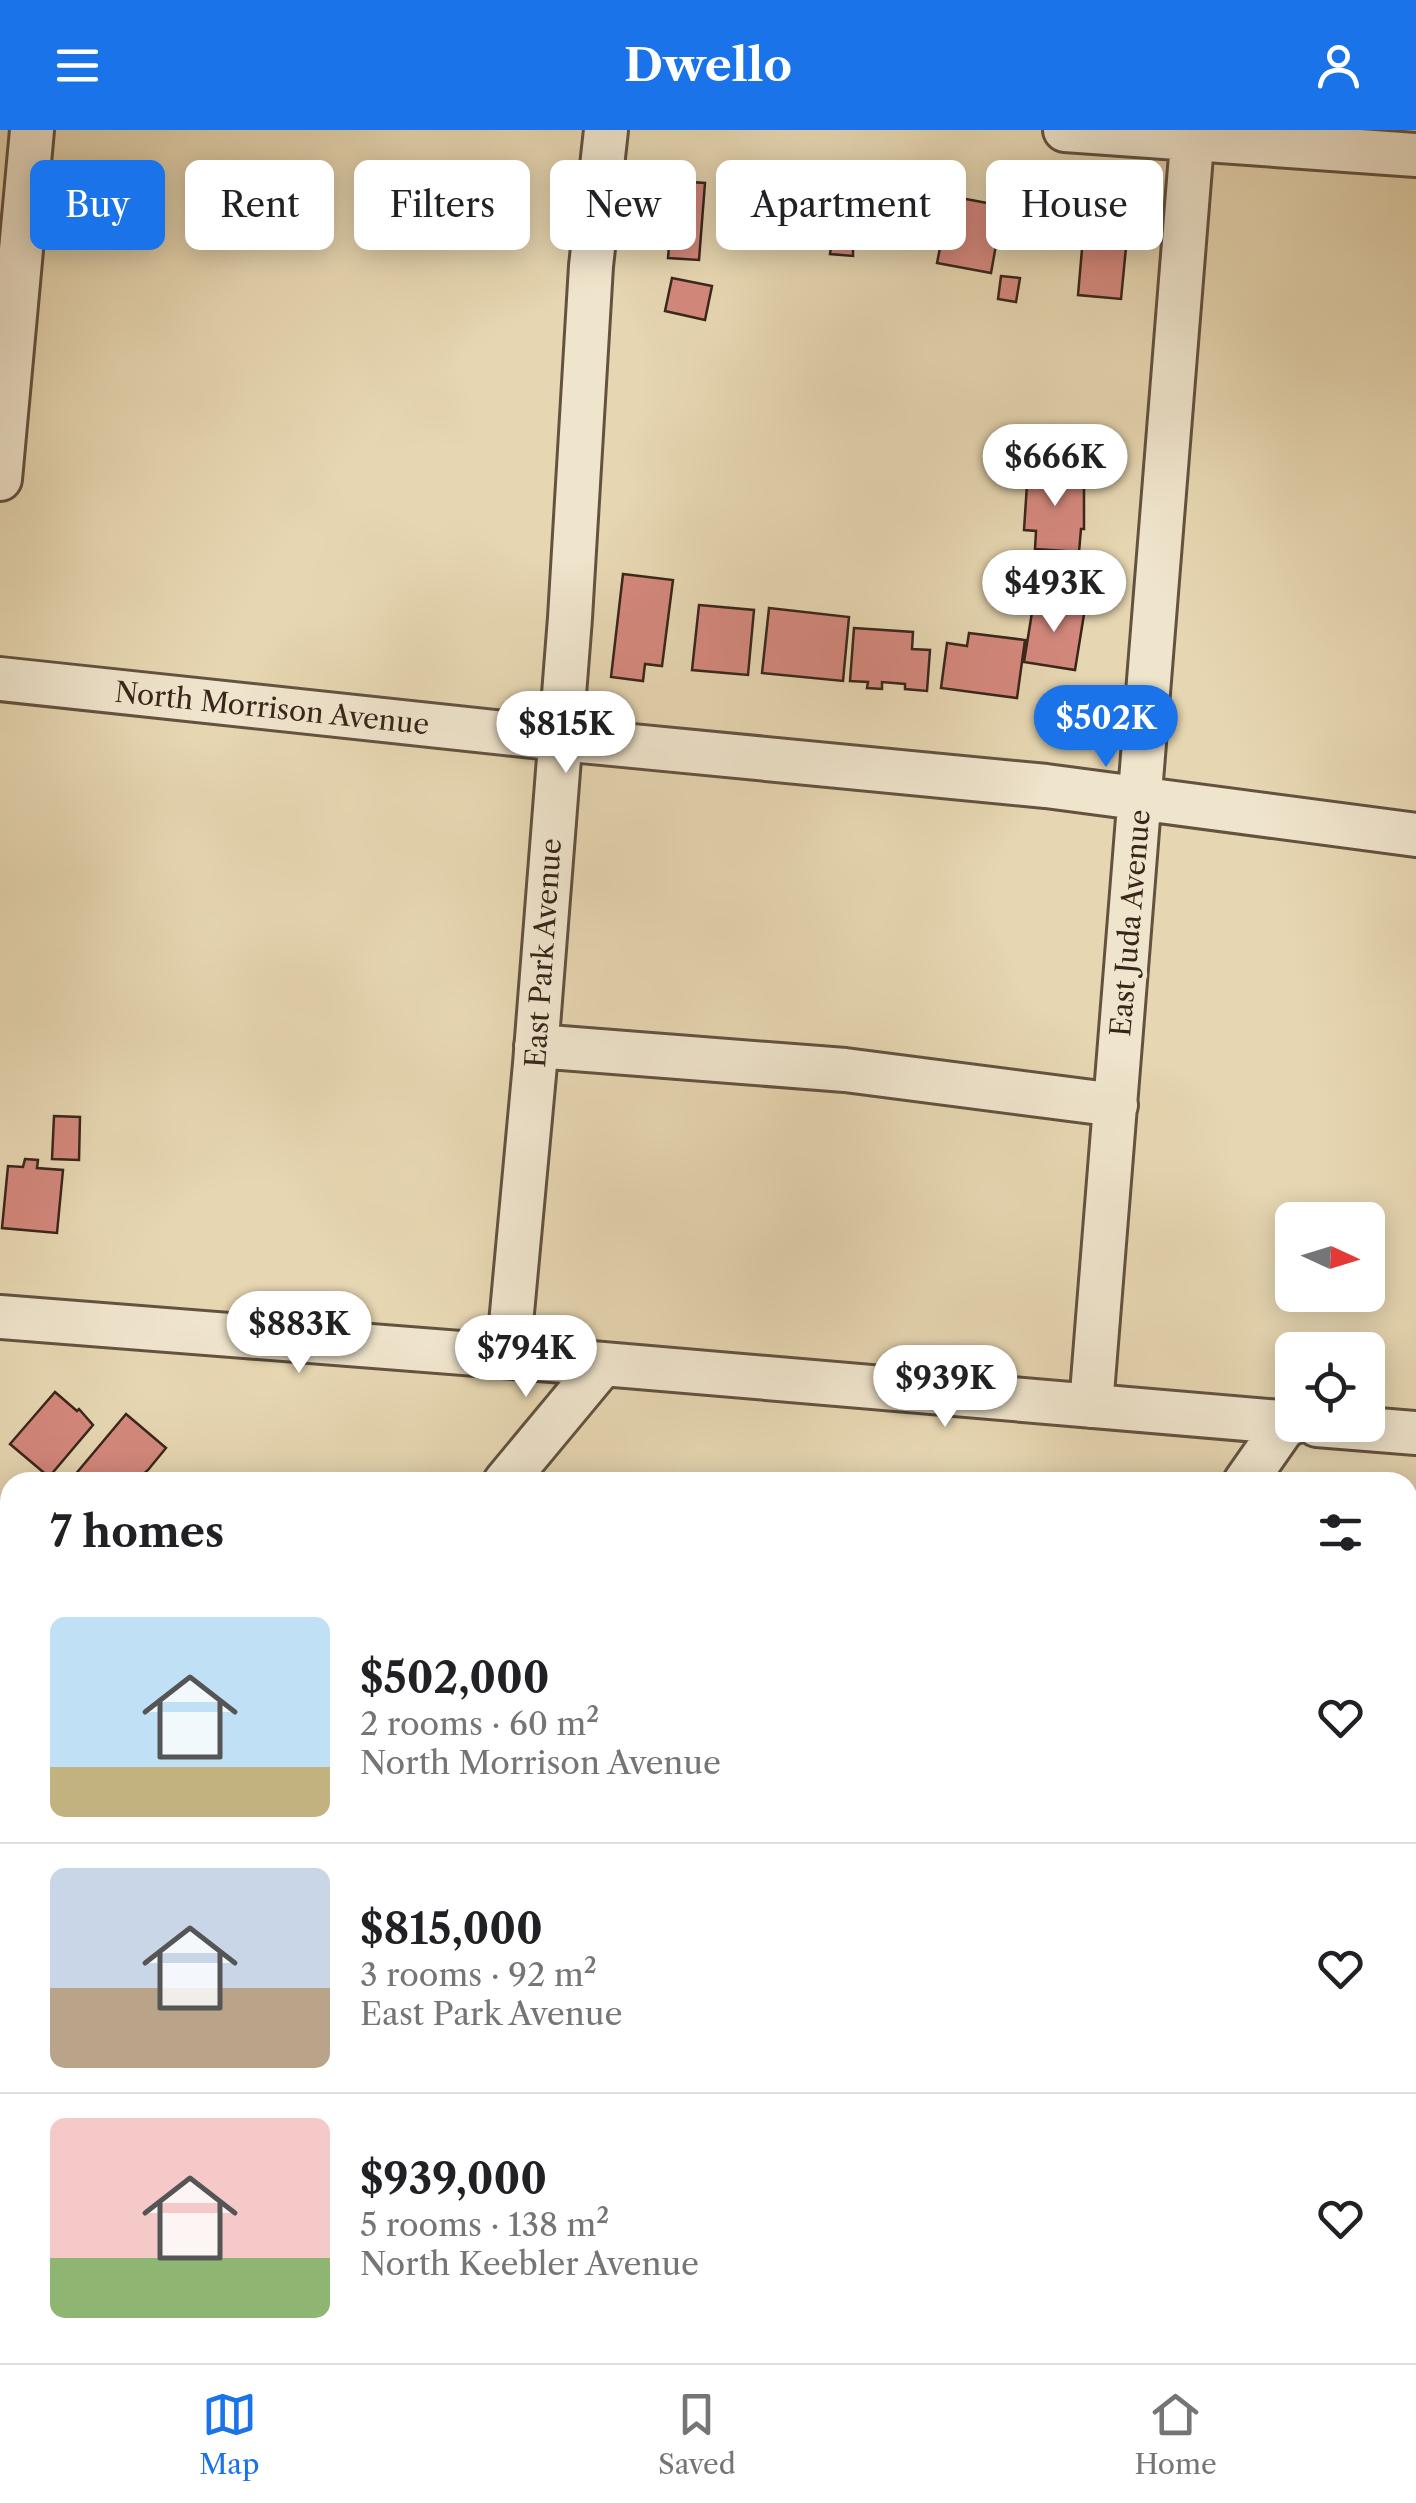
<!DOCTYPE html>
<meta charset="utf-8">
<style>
:root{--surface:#fff;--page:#f2f2f2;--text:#202124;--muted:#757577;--line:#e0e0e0;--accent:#1a73e8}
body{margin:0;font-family:"Libre Caslon Text",serif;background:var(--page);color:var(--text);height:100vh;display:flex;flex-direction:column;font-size:38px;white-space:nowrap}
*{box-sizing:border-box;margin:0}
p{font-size:32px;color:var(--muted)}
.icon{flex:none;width:55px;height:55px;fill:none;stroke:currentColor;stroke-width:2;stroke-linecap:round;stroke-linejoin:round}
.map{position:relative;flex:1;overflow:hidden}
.drawer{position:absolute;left:0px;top:1342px;width:1418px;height:892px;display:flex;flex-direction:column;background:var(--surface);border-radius:30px 30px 0 0;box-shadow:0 5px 25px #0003}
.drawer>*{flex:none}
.top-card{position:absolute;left:30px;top:30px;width:1358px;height:90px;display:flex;gap:20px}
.needle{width:65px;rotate:94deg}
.buttons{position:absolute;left:1275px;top:1072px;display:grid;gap:20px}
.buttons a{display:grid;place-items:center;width:110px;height:110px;border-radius:15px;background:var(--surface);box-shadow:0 5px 25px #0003;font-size:50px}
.price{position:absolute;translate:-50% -85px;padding:0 22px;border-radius:35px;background:#fff;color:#222;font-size:32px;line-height:65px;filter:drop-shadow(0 2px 5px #0008)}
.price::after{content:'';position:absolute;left:50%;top:60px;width:30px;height:22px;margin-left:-15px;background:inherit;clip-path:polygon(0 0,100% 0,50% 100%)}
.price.on{background:var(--accent);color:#fff}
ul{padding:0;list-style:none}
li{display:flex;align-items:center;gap:30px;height:250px;padding:0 50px}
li+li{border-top:2px solid var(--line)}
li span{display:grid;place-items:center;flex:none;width:280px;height:200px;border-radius:15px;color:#555}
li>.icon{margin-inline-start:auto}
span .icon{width:120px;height:120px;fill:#fffc;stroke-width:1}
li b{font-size:42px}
h2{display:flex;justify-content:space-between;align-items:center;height:120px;padding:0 50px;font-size:42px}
.tag{padding:0 35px;border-radius:15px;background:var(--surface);box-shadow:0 5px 25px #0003;font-size:35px;line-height:90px}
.tag.on{background:var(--accent);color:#fff}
header{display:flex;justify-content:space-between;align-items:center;height:130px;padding:0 50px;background:var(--accent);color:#fff;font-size:45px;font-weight:800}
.dock{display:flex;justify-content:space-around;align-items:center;height:140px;border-top:2px solid var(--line);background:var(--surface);font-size:28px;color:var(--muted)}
.dock a{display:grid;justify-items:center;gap:5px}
.dock .on{color:var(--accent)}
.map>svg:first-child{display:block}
</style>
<header><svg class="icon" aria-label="menu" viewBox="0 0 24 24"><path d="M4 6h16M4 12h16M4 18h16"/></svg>Dwello<svg class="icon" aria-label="person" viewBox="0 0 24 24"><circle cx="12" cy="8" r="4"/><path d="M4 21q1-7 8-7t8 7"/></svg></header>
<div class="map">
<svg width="1416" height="2233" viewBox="0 0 1416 2233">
<rect width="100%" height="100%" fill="#e6d6b1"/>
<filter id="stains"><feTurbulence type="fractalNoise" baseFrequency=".002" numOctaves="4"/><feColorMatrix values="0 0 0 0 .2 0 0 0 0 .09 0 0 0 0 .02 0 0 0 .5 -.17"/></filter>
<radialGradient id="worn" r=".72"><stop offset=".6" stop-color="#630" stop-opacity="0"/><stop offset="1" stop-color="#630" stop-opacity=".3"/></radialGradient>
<path fill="#d4887d" stroke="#39261b" stroke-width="2.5" d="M646,49L705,53L699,130L668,128L670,105L648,104L649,81H644Z
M736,56L788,61L783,112L732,108Z
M1087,62L1131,66L1121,169L1078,165Z
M820,63L872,68L867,118L853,117V126L830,124L831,117L816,116Z
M950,66L1003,76L991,143L937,133L942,108L934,107L940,76L948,78Z
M1001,146L1020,148L1016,172L998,169Z
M672,148L712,156L705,190L665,181Z
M1028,339L1084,343V399H1081L1079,422L1035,419L1036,401L1024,400Z
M623,444L673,450L662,536L645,534L643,551L611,547Z
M1034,470L1085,478L1075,540L1024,532Z
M699,475L754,480L748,545L692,540Z
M769,478L849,487L843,551L762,543Z
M854,498L913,502L912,519L930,520L927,561L905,559V554L882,552V559L867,558L868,552L850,551Z
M969,503L1025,510L1017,568L941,558L947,513L967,516Z
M54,986L80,987L79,1030L52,1029Z
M25,1029L38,1030L37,1038L63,1040L57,1103L2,1098L8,1036L23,1037Z
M55,1262L77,1281L79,1279L93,1295L49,1347L10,1314Z
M126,1284L166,1318L148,1340L135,1352H69Z
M363,2225H697L690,2233H372Z"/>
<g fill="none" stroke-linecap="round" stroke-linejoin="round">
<g stroke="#645240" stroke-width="48">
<path id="minor" d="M1065,0L1416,25
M0,349L32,0
M0,549L560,609L1046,656L1416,705
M536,916L845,940L1116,975
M0,1187L603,1234L1292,1293
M508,1226L535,934L570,488L591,136L606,0
M1091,1276L1193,0
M1317,1295L1416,1303
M505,1352L603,1234
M1245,1352L1287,1292
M1408,1897L1416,1887
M0,1979L10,1966
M306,2225L314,2233
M1199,2225L1208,2233
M725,2233L732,2225
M1117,2233L1124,2225"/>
</g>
<use href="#minor" stroke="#efe4cc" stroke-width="42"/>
</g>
<g text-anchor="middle" stroke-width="9" stroke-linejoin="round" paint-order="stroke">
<g font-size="28" fill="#39261b" stroke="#efe4cc">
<text transform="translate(272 578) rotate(6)" y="10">North Morrison Avenue</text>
<text transform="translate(1130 793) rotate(-85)" y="10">East Juda Avenue</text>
<text transform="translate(543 823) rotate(-86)" y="10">East Park Avenue</text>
</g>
</g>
<rect width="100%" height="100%" filter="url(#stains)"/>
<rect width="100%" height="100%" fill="url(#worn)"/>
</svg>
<div class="buttons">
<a><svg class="needle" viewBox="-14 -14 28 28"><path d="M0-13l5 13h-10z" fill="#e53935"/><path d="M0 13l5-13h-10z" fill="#757577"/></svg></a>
<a><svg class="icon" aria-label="locate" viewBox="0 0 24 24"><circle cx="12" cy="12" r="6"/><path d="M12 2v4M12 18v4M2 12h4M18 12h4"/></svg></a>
</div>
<b class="price" style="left:1055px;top:379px">$666K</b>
<b class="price" style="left:1054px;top:505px">$493K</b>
<b class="price on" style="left:1106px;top:640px">$502K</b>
<b class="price" style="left:566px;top:646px">$815K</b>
<b class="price" style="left:299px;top:1246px">$883K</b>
<b class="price" style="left:526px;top:1270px">$794K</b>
<b class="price" style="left:945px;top:1300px">$939K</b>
<div class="top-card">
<a class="tag on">Buy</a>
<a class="tag">Rent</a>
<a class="tag">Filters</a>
<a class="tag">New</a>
<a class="tag">Apartment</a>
<a class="tag">House</a>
</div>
<section class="drawer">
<h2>7 homes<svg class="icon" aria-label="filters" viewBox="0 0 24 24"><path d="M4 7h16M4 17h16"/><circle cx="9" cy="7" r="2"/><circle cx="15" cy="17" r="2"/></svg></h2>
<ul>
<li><span style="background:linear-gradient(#bfe0f5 75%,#c2b280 0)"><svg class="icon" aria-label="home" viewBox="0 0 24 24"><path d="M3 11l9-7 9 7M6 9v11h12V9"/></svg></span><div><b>$502,000</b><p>2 rooms · 60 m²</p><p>North Morrison Avenue</p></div><svg class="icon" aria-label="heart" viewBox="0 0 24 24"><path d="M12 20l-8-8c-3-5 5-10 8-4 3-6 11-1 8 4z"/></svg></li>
<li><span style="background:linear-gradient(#c9d6e8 60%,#b9a48a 0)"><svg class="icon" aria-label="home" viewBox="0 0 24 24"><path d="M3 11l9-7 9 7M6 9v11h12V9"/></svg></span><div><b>$815,000</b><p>3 rooms · 92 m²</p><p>East Park Avenue</p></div><svg class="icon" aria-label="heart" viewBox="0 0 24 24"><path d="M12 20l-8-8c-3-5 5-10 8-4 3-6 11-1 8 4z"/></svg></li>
<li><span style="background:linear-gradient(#f6c9c9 70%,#8fb573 0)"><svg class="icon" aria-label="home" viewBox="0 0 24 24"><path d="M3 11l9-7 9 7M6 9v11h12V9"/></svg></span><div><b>$939,000</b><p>5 rooms · 138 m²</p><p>North Keebler Avenue</p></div><svg class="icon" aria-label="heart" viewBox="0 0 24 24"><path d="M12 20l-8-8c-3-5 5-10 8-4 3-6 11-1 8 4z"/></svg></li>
</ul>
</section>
</div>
<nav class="dock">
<a class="on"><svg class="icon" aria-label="map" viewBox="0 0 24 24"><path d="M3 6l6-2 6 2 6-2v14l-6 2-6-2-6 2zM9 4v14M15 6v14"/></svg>Map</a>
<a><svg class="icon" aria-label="saved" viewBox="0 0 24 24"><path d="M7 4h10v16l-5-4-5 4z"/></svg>Saved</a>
<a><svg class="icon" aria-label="home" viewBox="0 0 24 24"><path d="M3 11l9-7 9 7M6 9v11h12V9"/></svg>Home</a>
</nav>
